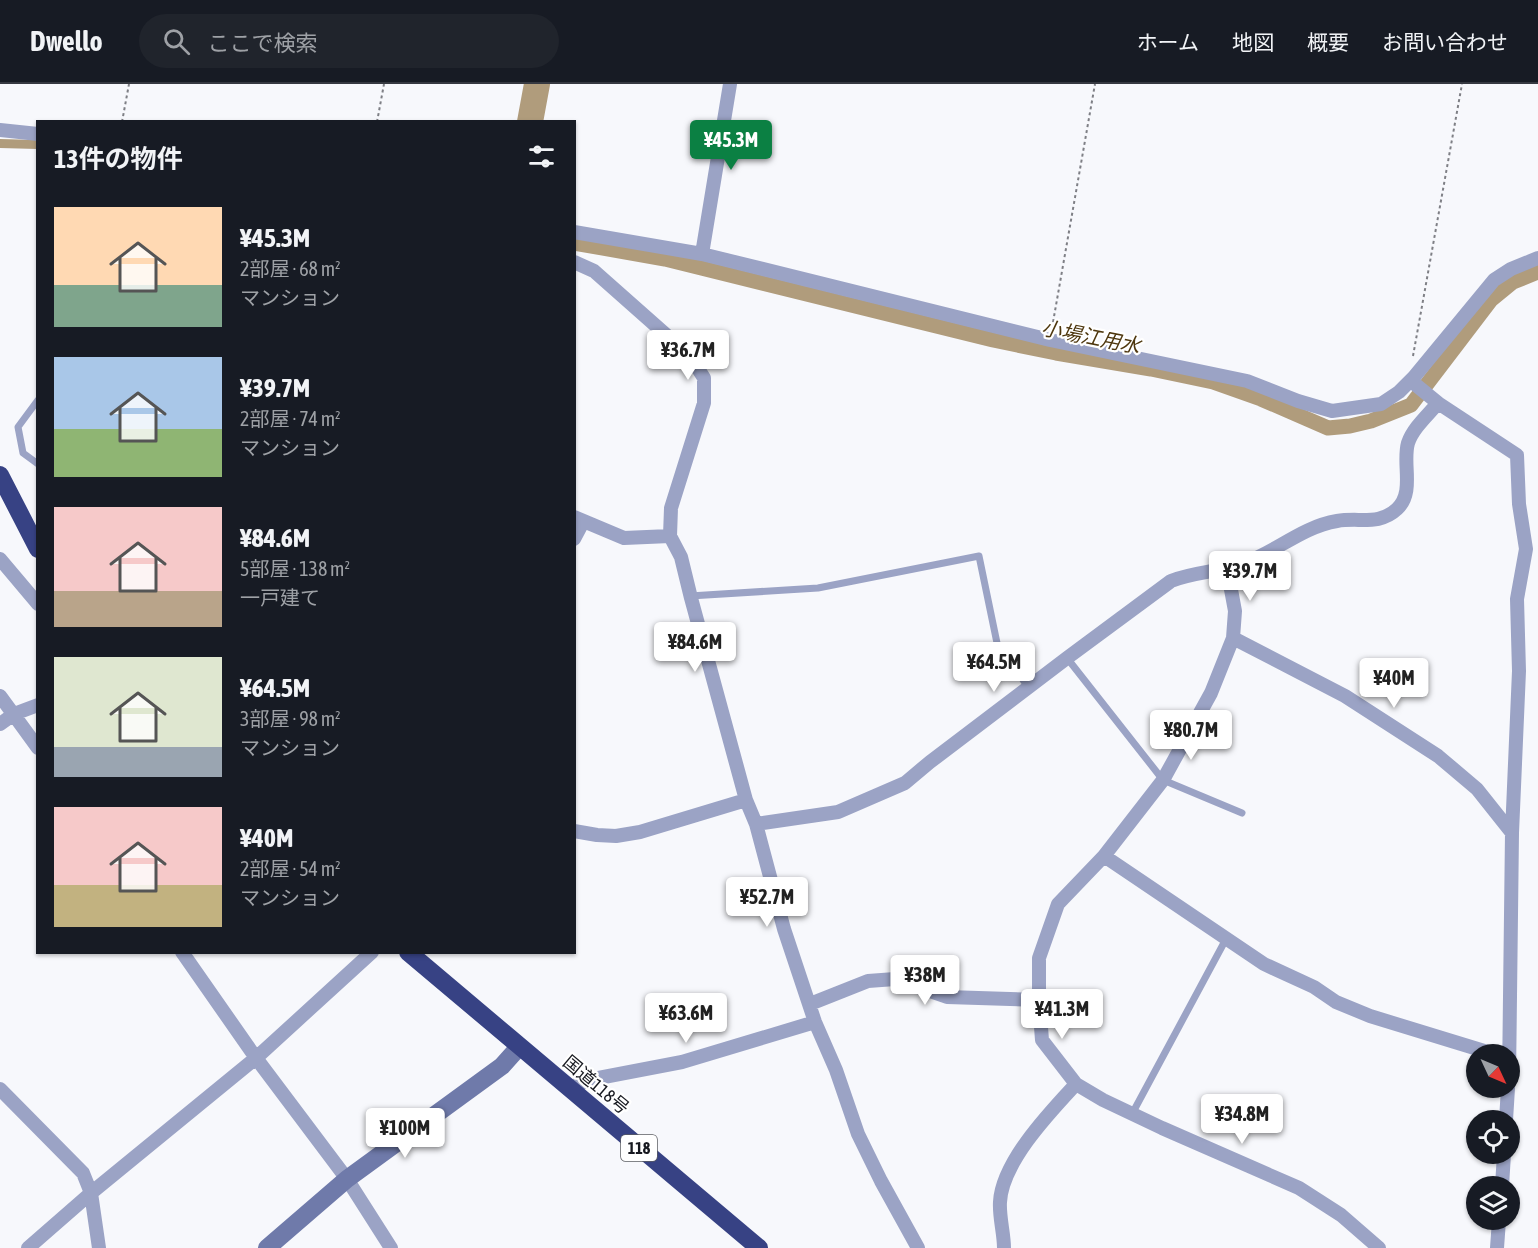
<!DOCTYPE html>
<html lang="ja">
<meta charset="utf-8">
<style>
:root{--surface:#171b24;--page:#20242c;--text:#f1f3f6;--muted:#9ea1a6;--line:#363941;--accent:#0b8043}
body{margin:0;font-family:"Asap Condensed","Noto Sans JP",sans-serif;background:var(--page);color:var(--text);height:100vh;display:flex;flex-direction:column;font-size:22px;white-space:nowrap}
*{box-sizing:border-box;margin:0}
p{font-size:20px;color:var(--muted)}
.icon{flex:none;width:33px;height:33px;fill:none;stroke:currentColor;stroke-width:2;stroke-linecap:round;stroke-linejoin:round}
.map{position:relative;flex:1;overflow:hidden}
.drawer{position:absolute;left:36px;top:36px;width:540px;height:834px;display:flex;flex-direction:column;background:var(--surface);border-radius:0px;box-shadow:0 2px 4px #0004}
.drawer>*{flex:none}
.needle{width:39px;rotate:134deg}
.buttons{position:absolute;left:1466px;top:960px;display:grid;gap:12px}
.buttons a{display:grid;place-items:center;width:54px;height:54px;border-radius:50%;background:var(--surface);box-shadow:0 2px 4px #0004;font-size:30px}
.price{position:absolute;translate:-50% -51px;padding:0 14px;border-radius:6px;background:#fff;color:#222;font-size:20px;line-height:39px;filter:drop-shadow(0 2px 3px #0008)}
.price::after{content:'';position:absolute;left:50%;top:36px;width:18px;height:14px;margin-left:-9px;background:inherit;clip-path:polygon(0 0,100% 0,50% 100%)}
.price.active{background:var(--accent);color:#fff}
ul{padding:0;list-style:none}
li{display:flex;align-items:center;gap:18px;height:150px;padding:0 18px}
li span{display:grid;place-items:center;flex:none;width:168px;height:120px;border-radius:0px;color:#555}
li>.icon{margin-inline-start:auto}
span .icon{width:72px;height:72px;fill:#fffc;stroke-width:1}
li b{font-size:26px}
h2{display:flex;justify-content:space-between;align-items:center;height:72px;padding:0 18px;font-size:26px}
header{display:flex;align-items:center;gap:36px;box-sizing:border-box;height:84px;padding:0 30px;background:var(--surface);border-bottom:2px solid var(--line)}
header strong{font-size:28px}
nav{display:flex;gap:33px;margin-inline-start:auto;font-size:21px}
.search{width:420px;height:54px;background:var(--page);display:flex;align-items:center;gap:15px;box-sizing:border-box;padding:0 21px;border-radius:33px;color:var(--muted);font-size:22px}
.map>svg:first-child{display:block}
</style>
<header>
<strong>Dwello</strong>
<div class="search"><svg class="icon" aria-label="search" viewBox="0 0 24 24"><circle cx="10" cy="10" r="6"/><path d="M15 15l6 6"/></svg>ここで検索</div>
<nav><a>ホーム</a><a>地図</a><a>概要</a><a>お問い合わせ</a></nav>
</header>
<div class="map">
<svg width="1538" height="1164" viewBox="0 0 1538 1164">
<rect width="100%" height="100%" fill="#f7f8fc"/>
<path fill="#b09c7c" d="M0,55L37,56V65L0,64Z"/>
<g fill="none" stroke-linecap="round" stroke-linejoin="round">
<path stroke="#b09c7c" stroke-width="15" d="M574,159L665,175L993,256L1056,269L1151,285L1213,298L1261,315L1328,344L1350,342L1371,337L1411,321L1491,216L1513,198L1538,188"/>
<path stroke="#b09c7c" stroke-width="26" d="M530,38L537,0"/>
<path stroke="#7e7f85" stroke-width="2" stroke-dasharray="3 3" stroke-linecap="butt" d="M122,38L129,0
M377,38L384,0
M1052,244L1095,0
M1413,272L1462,0"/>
<path stroke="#9ba3c5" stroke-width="7" d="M38,316L18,343L23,369L38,380
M690,512L818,504L979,472L997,559L1028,603
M1067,574L1163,696L1242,729
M1132,1030L1226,855"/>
<path stroke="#9ba3c5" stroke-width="14" d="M0,46L38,50
M574,148L702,170L1050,256L1247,297L1298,317L1332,327L1381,320L1399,308L1414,293L1494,196L1511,185L1538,174
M702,170L730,0
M574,178L594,187L690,272L704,294V319L671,424L670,452L681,473L691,514L746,716L756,740L784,845L815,938L836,986L858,1050L881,1097L918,1164
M1416,301L1438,319L1517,371L1519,420L1526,465L1517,515L1519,587L1512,749L1509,995
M574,433L624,454L670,452
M574,455L583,438
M0,475L38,520
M1227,484L1235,527L1233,554L1211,609L1163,696L1104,772L1058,820L1039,874V916L1042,956L1076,1000L1103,1016L1162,1044L1299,1104L1341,1131L1379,1164
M1233,554L1345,612L1438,672L1477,705L1512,749
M0,612L38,664
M0,640L14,630L38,621
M756,740L838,728L905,699L930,678L1067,574L1171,497C1194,488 1218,488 1242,480C1275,469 1301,443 1337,437C1359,433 1379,442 1397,425C1415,408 1402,380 1408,359C1413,344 1428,331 1438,319
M574,747L597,751L616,752L640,748L746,716
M1104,772L1264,880L1314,903L1336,918L1370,932L1494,970
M182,868L256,974L347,1095L391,1164
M810,920L868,897L895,895L947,913L1039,916
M0,1005L83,1089L91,1109L99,1164
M568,1005L588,996L682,978L815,938
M1506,1036L1508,1004
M1502,1102L1504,1070
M28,1164L91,1109L256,974L372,868
M1004,1164C1004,1149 999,1133 1000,1118C1002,1078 1050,1028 1076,1000
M1497,1164L1499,1136"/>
<path stroke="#6f7aaa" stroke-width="18" d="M267,1164L347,1095L502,982L519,963"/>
<path stroke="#374284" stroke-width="18" d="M0,391L38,465
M408,868L759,1164"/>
</g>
<g text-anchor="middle" stroke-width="4.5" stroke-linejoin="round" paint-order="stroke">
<rect fill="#fff" stroke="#5c5d62" stroke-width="1.5" x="621" y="1051" width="36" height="26" rx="4.5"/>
<g font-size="16" font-weight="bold" fill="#16181f">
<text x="639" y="1070">118</text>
</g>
<g font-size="18" fill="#16181f" stroke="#fff">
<text transform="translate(596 1001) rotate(40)" y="6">国道118号</text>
</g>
<g font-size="20" font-style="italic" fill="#4e370e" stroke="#fff">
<text transform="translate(1091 253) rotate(11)" y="7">小場江用水</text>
</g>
</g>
</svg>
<div class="buttons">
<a><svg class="needle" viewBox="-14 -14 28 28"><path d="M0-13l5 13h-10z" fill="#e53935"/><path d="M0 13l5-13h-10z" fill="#9ea1a6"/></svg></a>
<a><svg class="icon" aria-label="locate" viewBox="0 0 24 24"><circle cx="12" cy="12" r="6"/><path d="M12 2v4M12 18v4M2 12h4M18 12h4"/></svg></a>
<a><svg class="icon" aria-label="layers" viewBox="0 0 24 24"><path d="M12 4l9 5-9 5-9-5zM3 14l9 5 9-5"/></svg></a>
</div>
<b class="price active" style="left:731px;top:87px">¥45.3M</b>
<b class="price" style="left:688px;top:297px">¥36.7M</b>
<b class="price" style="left:1250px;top:518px">¥39.7M</b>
<b class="price" style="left:695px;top:589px">¥84.6M</b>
<b class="price" style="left:994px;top:609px">¥64.5M</b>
<b class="price" style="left:1394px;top:625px">¥40M</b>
<b class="price" style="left:1191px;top:677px">¥80.7M</b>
<b class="price" style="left:767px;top:844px">¥52.7M</b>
<b class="price" style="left:925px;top:922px">¥38M</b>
<b class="price" style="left:1062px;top:956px">¥41.3M</b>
<b class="price" style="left:686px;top:960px">¥63.6M</b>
<b class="price" style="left:1242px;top:1061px">¥34.8M</b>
<b class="price" style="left:405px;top:1075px">¥100M</b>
<section class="drawer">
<h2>13件の物件<svg class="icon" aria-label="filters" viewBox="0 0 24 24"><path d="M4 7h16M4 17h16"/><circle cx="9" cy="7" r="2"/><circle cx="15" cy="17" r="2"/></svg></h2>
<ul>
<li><span style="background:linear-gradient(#ffd9b3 65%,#7fa58c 0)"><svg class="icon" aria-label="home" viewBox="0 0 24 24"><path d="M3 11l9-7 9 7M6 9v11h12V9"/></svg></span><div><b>¥45.3M</b><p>2部屋 · 68 m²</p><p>マンション</p></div></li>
<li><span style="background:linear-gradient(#a9c7e8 60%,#8fb573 0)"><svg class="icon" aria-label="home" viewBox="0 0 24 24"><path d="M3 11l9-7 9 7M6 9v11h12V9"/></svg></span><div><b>¥39.7M</b><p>2部屋 · 74 m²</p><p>マンション</p></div></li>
<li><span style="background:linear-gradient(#f6c9c9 70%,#b9a48a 0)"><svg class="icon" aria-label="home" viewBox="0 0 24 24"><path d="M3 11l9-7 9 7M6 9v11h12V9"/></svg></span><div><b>¥84.6M</b><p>5部屋 · 138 m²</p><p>一戸建て</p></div></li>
<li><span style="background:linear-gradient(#dfe7d0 75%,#9aa5b1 0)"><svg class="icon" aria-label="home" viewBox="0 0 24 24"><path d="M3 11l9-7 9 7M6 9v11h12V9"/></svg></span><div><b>¥64.5M</b><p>3部屋 · 98 m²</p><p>マンション</p></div></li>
<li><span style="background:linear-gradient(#f6c9c9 65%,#c2b280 0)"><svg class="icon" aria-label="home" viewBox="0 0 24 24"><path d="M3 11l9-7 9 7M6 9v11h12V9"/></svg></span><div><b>¥40M</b><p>2部屋 · 54 m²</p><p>マンション</p></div></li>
</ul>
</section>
</div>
